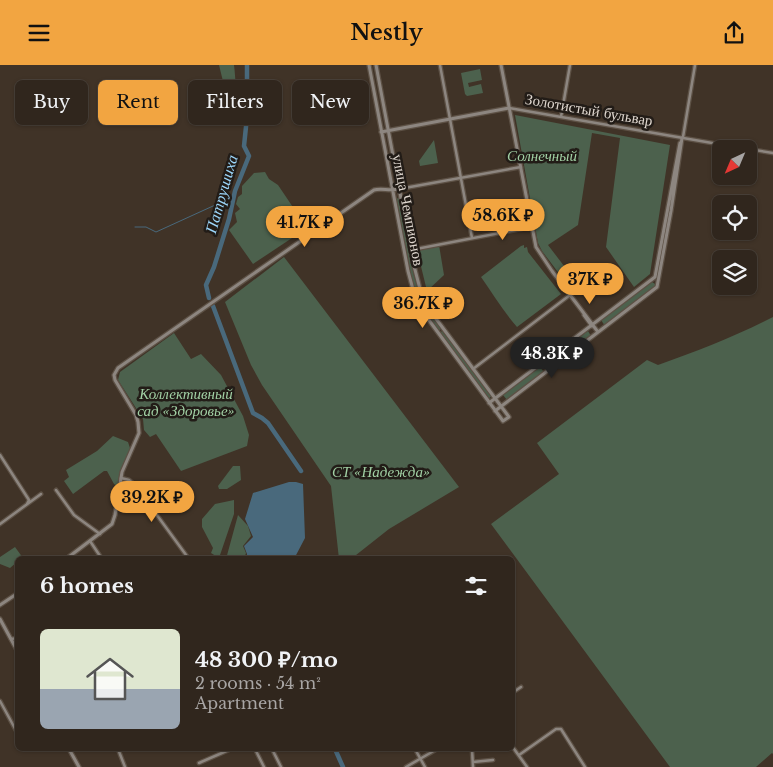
<!DOCTYPE html>
<meta charset="utf-8">
<style>
:root{--surface:#30261d;--page:#3c322a;--text:#f1f3f6;--muted:#a8a5a4;--line:#4b433b;--accent:#f2a541}
body{margin:0;font-family:"Libre Baskerville",serif;background:var(--page);color:var(--text);height:100vh;display:flex;flex-direction:column;font-size:19px;white-space:nowrap}
*{box-sizing:border-box;margin:0}
p{font-size:16px;color:var(--muted)}
.icon{flex:none;width:28px;height:28px;fill:none;stroke:currentColor;stroke-width:2;stroke-linecap:round;stroke-linejoin:round}
.map{position:relative;flex:1;overflow:hidden}
.panel{position:absolute;left:15px;top:491px;width:500px;height:195px;display:flex;flex-direction:column;background:var(--surface);border-radius:8px;box-shadow:0 1px 4px #0004,0 0 0 1px var(--line)}
.panel>*{flex:none}
.hud{position:absolute;left:15px;top:15px;width:500px;height:45px;display:flex;gap:10px}
.needle{width:32px;rotate:224deg}
.tools{position:absolute;left:712px;top:75px;display:grid;gap:10px}
.tools a{display:grid;place-items:center;width:45px;height:45px;border-radius:8px;background:var(--surface);box-shadow:0 1px 4px #0004,0 0 0 1px var(--line);font-size:25px}
.price{position:absolute;translate:-50% -42px;padding:0 11px;border-radius:18px;background:var(--accent);color:#111;font-size:16px;line-height:32px;filter:drop-shadow(0 1px 2px #0008)}
.price::after{content:'';position:absolute;left:50%;top:30px;width:15px;height:11px;margin-left:-8px;background:inherit;clip-path:polygon(0 0,100% 0,50% 100%)}
.price.selected{background:#222;color:#fff}
ul{padding:0;list-style:none}
li{display:flex;align-items:center;gap:15px;height:125px;padding:0 25px}
li span{display:grid;place-items:center;flex:none;width:140px;height:100px;border-radius:8px;color:#555}
li>.icon{margin-inline-start:auto}
span .icon{width:60px;height:60px;fill:#fffc;stroke-width:1}
li b{font-size:21px}
h2{display:flex;justify-content:space-between;align-items:center;height:60px;padding:0 25px;font-size:21px}
.chip{padding:0 18px;border-radius:8px;background:var(--surface);box-shadow:0 1px 4px #0004,0 0 0 1px var(--line);font-size:18px;line-height:45px}
.chip.selected{background:var(--accent);color:#111}
header{display:flex;justify-content:space-between;align-items:center;height:65px;padding:0 25px;background:var(--accent);color:#111;font-size:22px;font-weight:600}
.map>svg:first-child{display:block}
</style>
<header><svg class="icon" aria-label="menu" viewBox="0 0 24 24"><path d="M4 6h16M4 12h16M4 18h16"/></svg>Nestly<svg class="icon" aria-label="share" viewBox="0 0 24 24"><path d="M12 15V3M7 8l5-5 5 5M5 13v7h14v-7"/></svg></header>
<div class="map">
<svg width="773" height="702" viewBox="0 0 773 702">
<rect width="100%" height="100%" fill="#403327"/>
<path fill="#4c614d" d="M219,0H234C235,7 235,14 236,21C239,33 244,45 237,57L232,53Z
M480,4L482,15L468,18L469,22L481,19L483,28L467,31L465,29L461,8Z
M515,50L670,80L650,209L634,222L606,182L620,73L592,68L578,160L548,180L577,218L570,223L542,186L538,178Z
M434,75L438,98L420,101L419,96Z
M265,107L269,114L278,120L307,163L253,199L229,165L237,157L235,148L240,144L236,139L238,132L242,129V121L254,108Z
M399,133L414,211L418,225L431,250L441,264L438,266L428,252L415,228L395,134Z
M439,180L444,210L427,226L417,185Z
M524,180V183L527,182L528,187L561,229L517,262C503,246 493,229 481,212L521,181Z
M284,192L459,422L389,464L351,494H339L331,421L262,320L251,300L225,237Z
M652,217L655,219V222L605,261L601,255Z
M773,252V689L772,688L756,702H670L491,459L559,409L537,378L647,295L658,300C698,286 736,271 773,252Z
M442,266L492,331L488,334L440,268Z
M588,266L591,271L546,305L542,300Z
M174,268L191,294L201,289L221,310L243,351L249,370L247,381L181,406L156,369L150,372L144,365L143,354L118,315L120,307Z
M540,302L544,307L507,335L503,330Z
M113,371L128,377L130,383L117,421L114,419L107,406H104L73,429L64,416L69,412L66,405L97,386Z
M233,401H240L241,415L227,424H219L218,421Z
M234,435V449L219,493L211,488L213,483L202,462V454L215,439Z
M238,450L248,461L251,471L243,481L246,488L244,494H226Z
M15,482L23,493L18,494L17,497L10,503L0,499V492Z"/>
<path fill="#49697c" d="M289,417H296L303,419L305,473L294,494H247V489L244,481L253,472L245,454L253,428Z"/>
<g fill="none" stroke-linecap="round" stroke-linejoin="round">
<path stroke="#49697c" stroke-width="1" d="M135,162H146L156,167L213,141L233,135"/>
<path stroke="#49697c" stroke-width="4.5" d="M209,233L206,220L214,202L229,154L235,126L249,91L244,81L247,52V0
M213,241L253,348L262,353L268,358L301,406
M335,684L343,702"/>
<g stroke="#5d5145" stroke-width="5">
<path id="minor" d="M440,0L472,173
M509,43L747,84
M561,52L570,0
M683,72L695,0
M749,84L773,88
M399,124L521,102
M411,185L531,162
M473,304L570,230
M0,390L29,435L27,439
M121,413L129,415L135,420L189,494
M56,425L74,450L100,469
M0,459L41,429
M90,476L102,494
M11,574L18,573
M512,628L521,622
M0,636L18,669
M512,681L527,702
M118,684L125,702
M255,684L264,702
M272,684L281,702
M415,684L425,702
M472,684L473,702
M519,690L556,664H561L585,702
M473,697L493,695
M199,698L231,684
M406,702L437,684"/>
</g>
<g stroke="#5d5145" stroke-width="5.5">
<path id="tertiary" d="M369,0L408,206L415,232L423,247L503,356L509,352L431,247L420,224L413,197L376,0
M501,0L536,182L552,206L598,267
M381,67L509,43
M584,250L592,261
M489,338L655,212L680,78
M495,346L657,222L671,146L682,73
M66,494L112,459L115,450L122,407L139,368L138,357L136,350L115,315L114,310L118,303L374,125C381,123 390,126 399,124
M0,540L18,528
M0,554L18,587
M69,684L79,702"/>
</g>
<use href="#minor" stroke="#8d8680" stroke-width="2.5"/>
<use href="#tertiary" stroke="#8d8680" stroke-width="3"/>
</g>
<g text-anchor="middle" stroke-width="5" stroke-linejoin="round" paint-order="stroke">
<g font-size="15" fill="#dfd7cf" stroke="#221c17">
<text transform="translate(589 45) rotate(10)" y="5">Золотистый бульвар</text>
<text transform="translate(408 145) rotate(79)" y="5">улица Чемпионов</text>
</g>
<g font-size="15" font-style="italic" fill="#a1d0a4" stroke="#221c17">
<text x="542" y="96">Солнечный</text>
<text x="186" y="334">Коллективный<tspan x="186" dy="17">сад «Здоровье»</tspan></text>
<text x="381" y="412">СТ «Надежда»</text>
</g>
<g font-size="16" font-style="italic" fill="#9cd6fa" stroke="#221c17">
<text transform="translate(221 129) rotate(-74)" y="6">Патрушиха</text>
</g>
</g>
</svg>
<div class="tools">
<a><svg class="needle" viewBox="-14 -14 28 28"><path d="M0-13l5 13h-10z" fill="#e53935"/><path d="M0 13l5-13h-10z" fill="#a8a5a4"/></svg></a>
<a><svg class="icon" aria-label="locate" viewBox="0 0 24 24"><circle cx="12" cy="12" r="6"/><path d="M12 2v4M12 18v4M2 12h4M18 12h4"/></svg></a>
<a><svg class="icon" aria-label="layers" viewBox="0 0 24 24"><path d="M12 4l9 5-9 5-9-5zM3 14l9 5 9-5"/></svg></a>
</div>
<b class="price" style="left:503px;top:176px">58.6K ₽</b>
<b class="price" style="left:305px;top:183px">41.7K ₽</b>
<b class="price" style="left:590px;top:240px">37K ₽</b>
<b class="price" style="left:423px;top:264px">36.7K ₽</b>
<b class="price selected" style="left:552px;top:314px">48.3K ₽</b>
<b class="price" style="left:152px;top:458px">39.2K ₽</b>
<div class="hud">
<a class="chip">Buy</a>
<a class="chip selected">Rent</a>
<a class="chip">Filters</a>
<a class="chip">New</a>
</div>
<section class="panel">
<h2>6 homes<svg class="icon" aria-label="filters" viewBox="0 0 24 24"><path d="M4 7h16M4 17h16"/><circle cx="9" cy="7" r="2"/><circle cx="15" cy="17" r="2"/></svg></h2>
<ul>
<li><span style="background:linear-gradient(#dfe7d0 60%,#9aa5b1 0)"><svg class="icon" aria-label="home" viewBox="0 0 24 24"><path d="M3 11l9-7 9 7M6 9v11h12V9"/></svg></span><div><b>48 300 ₽/mo</b><p>2 rooms · 54 m²</p><p>Apartment</p></div></li>
</ul>
</section>
</div>
